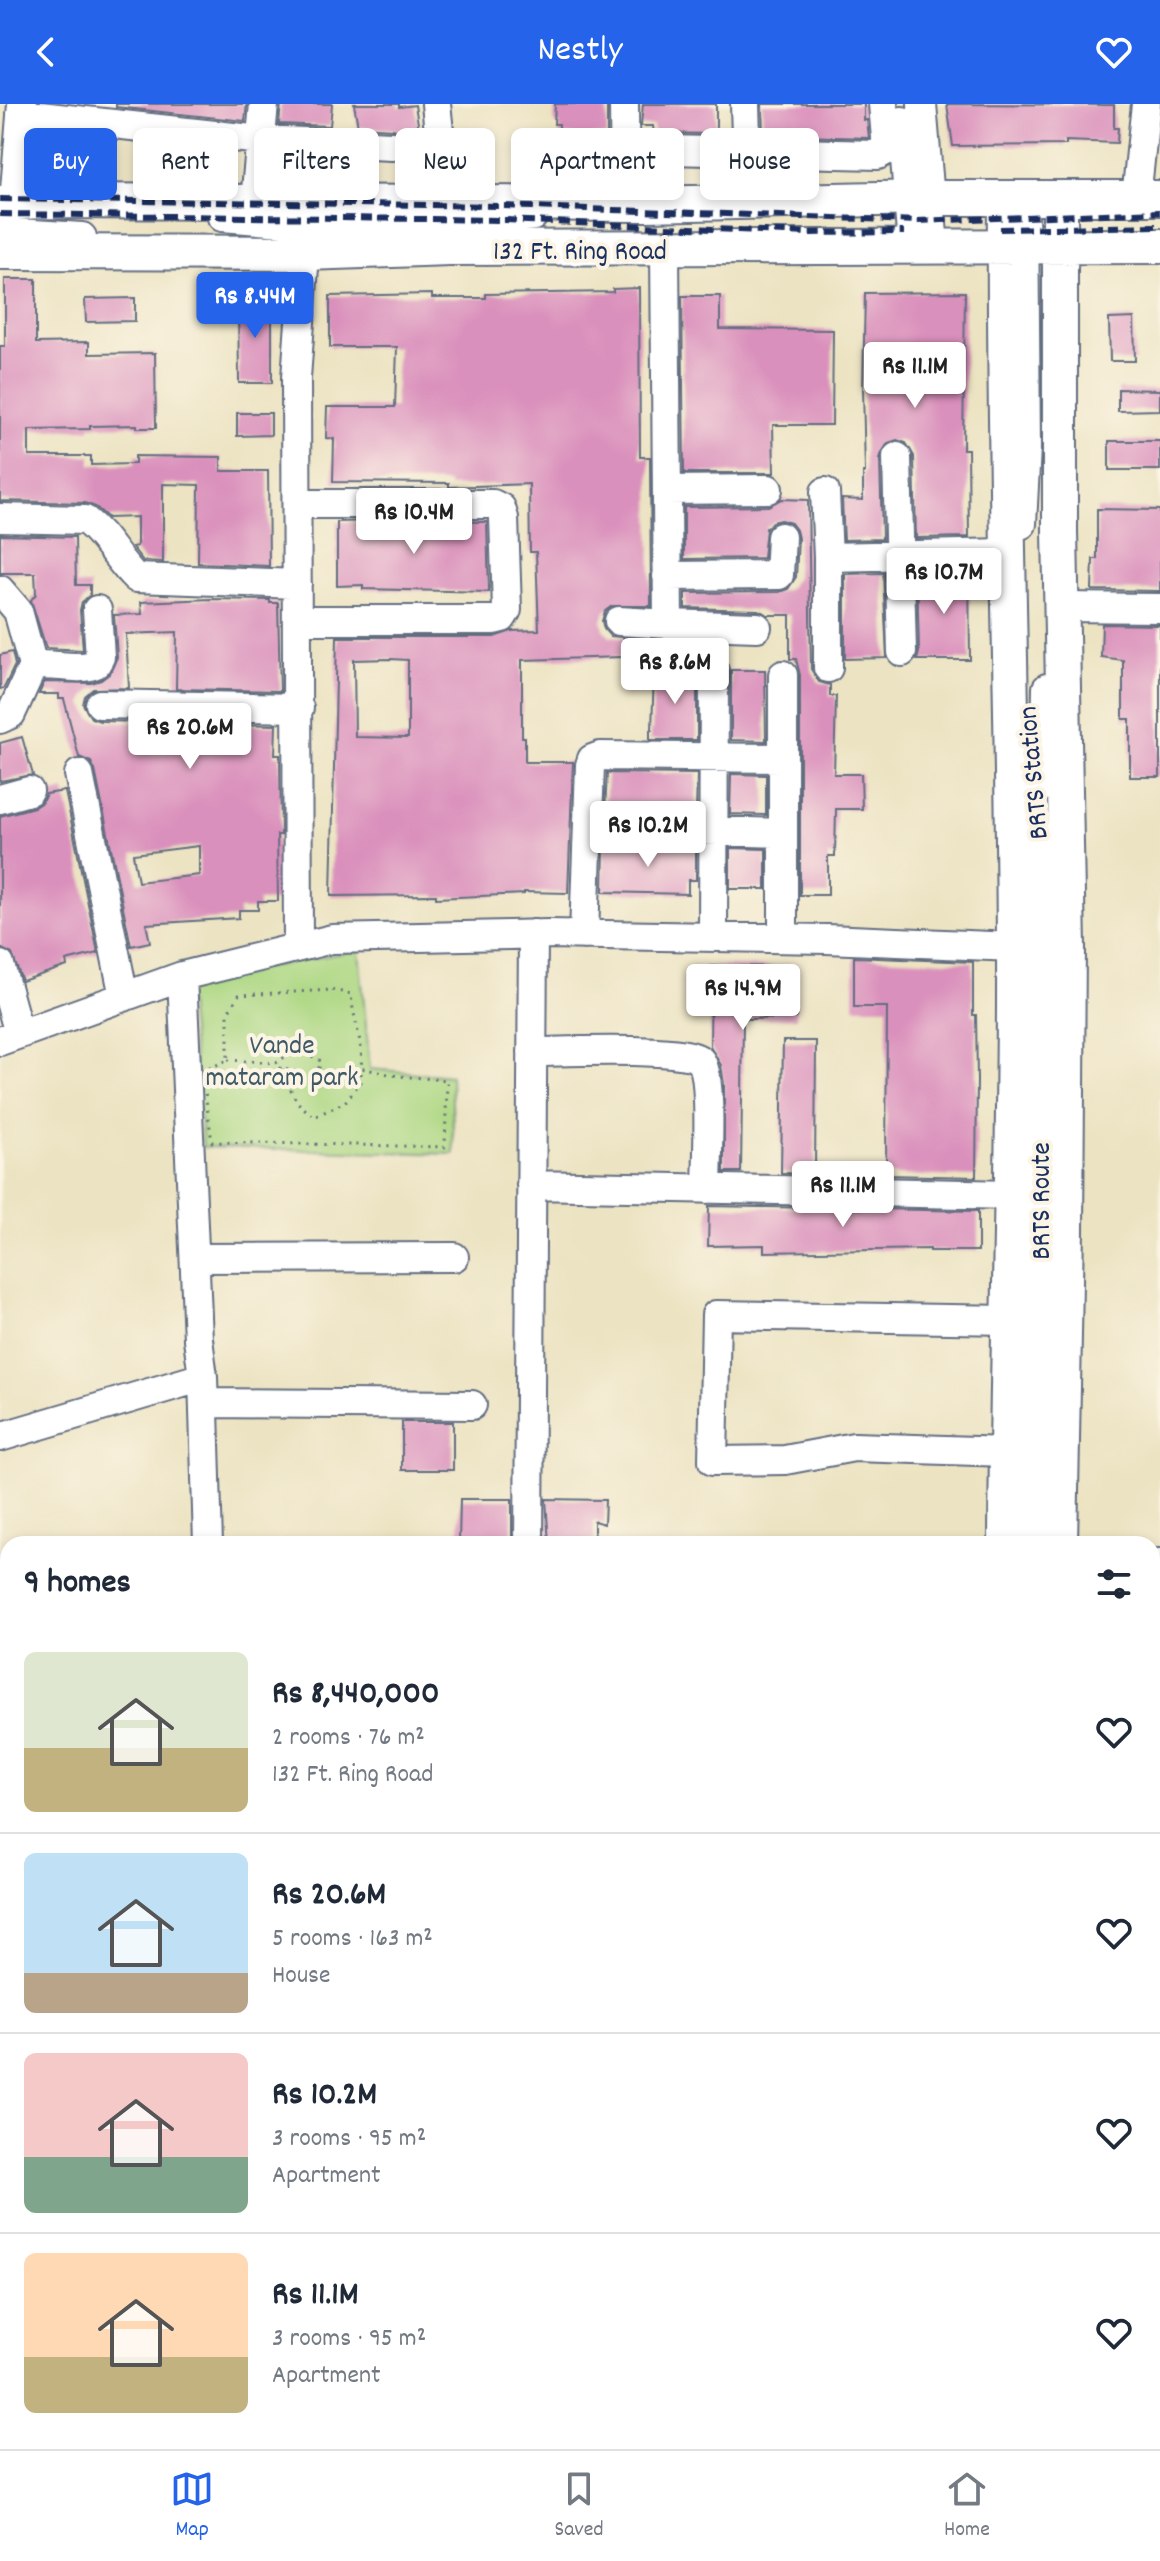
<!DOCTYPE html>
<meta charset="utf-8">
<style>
:root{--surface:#fff;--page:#f6f6f7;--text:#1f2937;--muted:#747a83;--line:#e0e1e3;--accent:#2563eb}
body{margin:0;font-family:Dekko,sans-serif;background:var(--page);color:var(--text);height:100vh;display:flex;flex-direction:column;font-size:30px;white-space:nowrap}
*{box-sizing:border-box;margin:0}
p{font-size:26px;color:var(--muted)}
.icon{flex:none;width:44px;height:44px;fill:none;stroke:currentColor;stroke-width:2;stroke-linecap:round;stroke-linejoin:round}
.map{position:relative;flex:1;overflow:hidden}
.details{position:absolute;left:0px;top:1432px;width:1160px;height:914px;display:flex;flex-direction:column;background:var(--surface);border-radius:24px 24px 0 0;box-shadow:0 4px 12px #0003}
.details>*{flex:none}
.top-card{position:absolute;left:24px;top:24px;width:1112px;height:72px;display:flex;gap:16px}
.price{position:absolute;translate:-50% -68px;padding:0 18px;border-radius:8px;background:#fff;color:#222;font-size:26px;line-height:52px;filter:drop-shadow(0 2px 4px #0008)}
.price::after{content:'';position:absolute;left:50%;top:48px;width:24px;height:18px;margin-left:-12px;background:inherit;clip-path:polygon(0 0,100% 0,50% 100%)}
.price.active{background:var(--accent);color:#fff}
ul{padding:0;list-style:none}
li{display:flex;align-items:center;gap:24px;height:200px;padding:0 24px}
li+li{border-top:2px solid var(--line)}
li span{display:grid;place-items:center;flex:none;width:224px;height:160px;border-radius:12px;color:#555}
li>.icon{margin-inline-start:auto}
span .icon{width:96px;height:96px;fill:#fffc;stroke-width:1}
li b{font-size:34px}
h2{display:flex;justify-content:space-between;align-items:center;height:96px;padding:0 24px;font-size:34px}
.chip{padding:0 28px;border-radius:12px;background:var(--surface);box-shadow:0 4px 12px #0003;font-size:28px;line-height:72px}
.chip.active{background:var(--accent);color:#fff}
header{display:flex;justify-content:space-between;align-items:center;height:104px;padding:0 24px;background:var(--accent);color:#fff;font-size:36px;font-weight:600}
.menu{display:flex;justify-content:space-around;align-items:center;height:112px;border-top:2px solid var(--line);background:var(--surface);font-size:22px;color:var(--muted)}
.menu a{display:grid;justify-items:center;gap:4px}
.menu .active{color:var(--accent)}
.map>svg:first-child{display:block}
</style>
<header><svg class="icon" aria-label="back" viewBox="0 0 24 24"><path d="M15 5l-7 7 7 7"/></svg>Nestly<svg class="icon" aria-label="heart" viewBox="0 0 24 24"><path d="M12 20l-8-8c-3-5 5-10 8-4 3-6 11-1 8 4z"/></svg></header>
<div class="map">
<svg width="1160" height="2345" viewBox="0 0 1160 2345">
<rect width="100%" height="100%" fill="#fcf5e5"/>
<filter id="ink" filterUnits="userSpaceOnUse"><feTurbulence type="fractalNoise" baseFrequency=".0125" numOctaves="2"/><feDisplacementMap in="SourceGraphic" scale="16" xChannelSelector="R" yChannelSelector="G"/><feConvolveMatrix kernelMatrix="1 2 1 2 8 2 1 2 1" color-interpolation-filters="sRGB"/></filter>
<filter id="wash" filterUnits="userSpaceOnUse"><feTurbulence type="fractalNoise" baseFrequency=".006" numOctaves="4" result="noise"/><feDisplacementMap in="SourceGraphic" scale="32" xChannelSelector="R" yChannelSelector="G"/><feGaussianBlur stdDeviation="1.8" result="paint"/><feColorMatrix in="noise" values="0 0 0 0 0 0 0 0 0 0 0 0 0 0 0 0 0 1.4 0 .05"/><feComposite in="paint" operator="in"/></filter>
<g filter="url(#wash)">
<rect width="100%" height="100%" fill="#ece3c2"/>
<path fill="#acd782" stroke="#648370" stroke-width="2" d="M359,846L370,965L451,972L454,1050L203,1043L186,878Z"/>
<g id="blocks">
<path fill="#da90bc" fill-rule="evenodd" d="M116,0H247L245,17L116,3Z
M281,0H332L330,22L279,20Z
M354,0H399V3L415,1L419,26L403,29L393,25L358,23Z
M555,0H607V32L559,31V20H554Z
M643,0H716V30L654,29L653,22H641Z
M762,0H864V16H867L869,34L763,31Z
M947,0L1114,1V24H1118L1117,39L1066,37V41L953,42Z
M5,175H36V239L89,238V250L155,249L156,324H137V321L90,322V325L29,326V352H91V361L135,360V352L221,353V367H268L269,462L198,459L199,381L163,380V458L143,457L132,443L137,442V413L108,414L96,403L85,399L0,397V242H5Z
M639,184L640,353H650L651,502H612L605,507L602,517L604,525L610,532L656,536V552L522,556V633H525V658H573L568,789L524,788V790L436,794V791L331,792L337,533H494L512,527L539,526L536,448H530L529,380L449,383V379L333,378L334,335L326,334L327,303H395L397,243H330V192L432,190V194H486V190L613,188V185ZM391,555L408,556V634L355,633L354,556Z
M965,188L963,345H968L969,433L916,434L914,352L906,339L897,336L888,339L880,353L882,435L844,436L842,395L863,396V368H865L863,284L865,189Z
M682,192H720V225L833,226L832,321H773L774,369H684Z
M238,193H272V279H239Z
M135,194V217L86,218L85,195Z
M1134,214L1135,257H1110L1109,215Z
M1118,285L1160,286V306L1118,307Z
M237,309H271V331L237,332Z
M1109,337H1160V366H1109Z
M781,395L808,396L811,565L819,578L830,581V592H836L834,670H861L862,705H836L835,752H828V791H800V571L796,555H790V511H768L758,506L685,504V489L779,488L788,485L796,473L798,434L796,426L791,419L781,416L773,418L766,424L763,454L684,455V403L768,402Z
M1097,405L1160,406V487L1092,486L1093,455H1097Z
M374,417V420H420V417L487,418L489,488L363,485V481L337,482V418Z
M0,431L75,433L76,481H90V491L82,498L80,506L83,546L46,544L31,496L36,490L35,469H0Z
M969,467L970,556H917L919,548L917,468Z
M883,469L887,554L845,555V470Z
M211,495L270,496V499H278L280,587L176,585L177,528L126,530L129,584L93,585L85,592L83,600L91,614L100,617L276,621L275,651H280L281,731H277L278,797H258V806H239V814L146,820L150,838L131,842L95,666L91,658L79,653L64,595H59V590H39L44,578L91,579L101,576L110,569L117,553L114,511L142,510L141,498ZM199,742V771L138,778L133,750Z
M1102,520L1160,521V673H1130V615H1123V556L1101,553Z
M12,548L15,561L4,584L0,585V551Z
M731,566H765L766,637L731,636Z
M654,568H697V636H650V626H652Z
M22,633L33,671L0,677V639Z
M607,669L697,670L696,709L605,707Z
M731,670L766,671V711L730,710Z
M65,687L98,849L66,857L67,862L22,877L12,850L0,844V712L34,703L42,698L46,690Z
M604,740L696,743V776H688V790L603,788Z
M730,744L766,745V785H730Z
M854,853L973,858V911H976L977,976L976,1073L886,1071L887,903H854Z
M711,862L796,863V914L743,915L741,1068H724V980L721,961L710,943Z
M783,937H816L815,1070L781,1069Z
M709,1102L978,1107V1147H930V1145L764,1148V1141L708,1142Z
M402,1318H453V1366H402Z
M460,1395H512V1440H459Z
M546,1395L605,1396L604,1420L594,1417V1440H549Z"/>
</g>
</g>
<g filter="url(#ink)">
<use href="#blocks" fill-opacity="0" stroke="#646e81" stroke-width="2"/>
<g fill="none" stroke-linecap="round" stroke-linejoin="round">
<g stroke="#646e81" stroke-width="32">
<path id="minor" d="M436,0L447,100
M624,0L625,100
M745,0L748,97
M922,0L934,143
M21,10L261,36L392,42
M902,17L912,143
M625,45L878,51L887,46L883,0
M1136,94L1146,0
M255,97L264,0
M14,98L22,0
M222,113L443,131
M423,125L533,112
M0,128L82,133
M897,353L902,548
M667,386L768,385
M825,388L828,453
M297,400H493L501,404L504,414L507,506L502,514L494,516H297
M0,414L85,416C105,431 117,456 136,474L297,480
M1022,420L1026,343L1024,94
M667,472L779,471L781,433
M0,486L18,507L33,562
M1061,503L1160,504
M619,517L668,520L665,145
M668,520L757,523
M828,564V453L1007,449
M783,571V834
M100,600L299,604
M0,615L11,610L33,562C53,558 78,568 96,560L100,553L97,506
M1026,638L1039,755L1041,847L1038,1281L1032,1440
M79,670L124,893
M1045,682L1047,584
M0,695L29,687
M588,723L783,729
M584,831L590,661L592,655L600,652L783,654
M713,833L714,567
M298,843L296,274L305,149
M0,861L19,930
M182,872L198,1235L203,1273L208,1440
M0,937L182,872L332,835L548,830L827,835L1014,843
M532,948C557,948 691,942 701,957C713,975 707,1060 707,1085
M531,1081L1013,1091
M195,1154L454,1153
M204,1299L472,1301
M0,1333L203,1273
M1007,1348L854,1343L785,1356L713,1357L716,1211L1010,1216
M529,1440L533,830
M1152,1460L1160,1459
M0,1635H8
M0,1977H8
M719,2338V2345
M1036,2338V2345
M117,2345V2338
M183,2345V2338
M356,2345L357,2338"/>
</g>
<g stroke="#646e81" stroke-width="38">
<path id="major" d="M1005,94C1003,344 1013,594 1014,845C1015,1043 1007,1242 1006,1440
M1060,95V427L1068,843L1066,1126L1060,1440
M0,99L44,97L645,100L925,94H1160
M0,148L305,149L450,144L1160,142
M1008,2345V2338
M1062,2345V2338"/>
</g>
<path stroke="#646e81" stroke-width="3" stroke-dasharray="2 6" stroke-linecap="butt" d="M332,886L351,890C353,915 364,940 361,964L398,972L447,976L445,1043L212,1038L201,959L203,967L228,956V908L239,891Z
M228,956L276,959L292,948L308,950L321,957L316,973L280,964L297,998L314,1013L345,998L361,978V964"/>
<use href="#minor" stroke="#fff" stroke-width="28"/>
<use href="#major" stroke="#fff" stroke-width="34"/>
<path stroke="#1b2f5e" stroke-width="6" stroke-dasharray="12 6" stroke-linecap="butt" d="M0,95L504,102L917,117L1160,108
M0,110L506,116L807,129L904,128
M1000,125L1160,122"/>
</g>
</g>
<g text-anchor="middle" stroke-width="8" stroke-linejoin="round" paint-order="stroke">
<g font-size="28" fill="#1b2f5e" stroke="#fcf5e5">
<text x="580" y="155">132 Ft. Ring Road</text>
<text transform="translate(1031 669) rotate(-95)" y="10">BRTS Station</text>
<text transform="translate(1039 1097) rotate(-90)" y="10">BRTS Route</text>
</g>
<g font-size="28" fill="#3f5967" stroke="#fcf5e5">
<text x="282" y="949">Vande<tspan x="282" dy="32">mataram park</tspan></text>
</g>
</g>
</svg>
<b class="price active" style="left:255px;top:236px">Rs 8.44M</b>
<b class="price" style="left:915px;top:306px">Rs 11.1M</b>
<b class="price" style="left:414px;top:452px">Rs 10.4M</b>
<b class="price" style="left:944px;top:512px">Rs 10.7M</b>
<b class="price" style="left:675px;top:602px">Rs 8.6M</b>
<b class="price" style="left:190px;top:667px">Rs 20.6M</b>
<b class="price" style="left:648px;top:765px">Rs 10.2M</b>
<b class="price" style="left:743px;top:928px">Rs 14.9M</b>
<b class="price" style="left:843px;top:1125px">Rs 11.1M</b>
<div class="top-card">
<a class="chip active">Buy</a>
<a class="chip">Rent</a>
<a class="chip">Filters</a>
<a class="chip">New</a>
<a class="chip">Apartment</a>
<a class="chip">House</a>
</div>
<section class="details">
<h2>9 homes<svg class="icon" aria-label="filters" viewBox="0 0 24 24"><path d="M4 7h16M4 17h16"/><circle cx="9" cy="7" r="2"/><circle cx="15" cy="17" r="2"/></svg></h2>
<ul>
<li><span style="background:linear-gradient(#dfe7d0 60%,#c2b280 0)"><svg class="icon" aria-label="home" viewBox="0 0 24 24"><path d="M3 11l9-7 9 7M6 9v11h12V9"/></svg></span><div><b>Rs 8,440,000</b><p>2 rooms · 76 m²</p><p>132 Ft. Ring Road</p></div><svg class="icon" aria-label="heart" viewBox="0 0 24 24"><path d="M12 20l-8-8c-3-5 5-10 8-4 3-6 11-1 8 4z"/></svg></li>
<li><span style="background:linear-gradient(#bfe0f5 75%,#b9a48a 0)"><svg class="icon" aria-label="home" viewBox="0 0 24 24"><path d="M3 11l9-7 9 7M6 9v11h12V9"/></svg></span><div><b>Rs 20.6M</b><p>5 rooms · 163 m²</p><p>House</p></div><svg class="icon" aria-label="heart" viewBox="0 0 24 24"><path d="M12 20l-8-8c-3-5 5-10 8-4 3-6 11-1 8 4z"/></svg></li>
<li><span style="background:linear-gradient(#f6c9c9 65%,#7fa58c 0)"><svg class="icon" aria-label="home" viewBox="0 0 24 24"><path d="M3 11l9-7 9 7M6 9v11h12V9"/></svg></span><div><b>Rs 10.2M</b><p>3 rooms · 95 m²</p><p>Apartment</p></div><svg class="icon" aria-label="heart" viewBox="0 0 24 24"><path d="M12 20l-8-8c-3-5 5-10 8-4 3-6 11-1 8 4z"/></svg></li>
<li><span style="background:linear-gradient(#ffd9b3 65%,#c2b280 0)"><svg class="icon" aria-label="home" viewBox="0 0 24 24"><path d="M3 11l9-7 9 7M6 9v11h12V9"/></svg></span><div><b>Rs 11.1M</b><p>3 rooms · 95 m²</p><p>Apartment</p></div><svg class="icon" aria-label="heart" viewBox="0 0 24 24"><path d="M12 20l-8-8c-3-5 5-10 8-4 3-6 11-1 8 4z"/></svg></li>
</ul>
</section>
</div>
<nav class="menu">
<a class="active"><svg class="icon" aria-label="map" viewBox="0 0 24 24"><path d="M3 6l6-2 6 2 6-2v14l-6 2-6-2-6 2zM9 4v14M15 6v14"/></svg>Map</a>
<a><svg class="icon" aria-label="saved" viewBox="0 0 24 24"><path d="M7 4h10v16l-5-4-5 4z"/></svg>Saved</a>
<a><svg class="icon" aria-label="home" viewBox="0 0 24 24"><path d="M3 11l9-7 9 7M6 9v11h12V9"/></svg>Home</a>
</nav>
